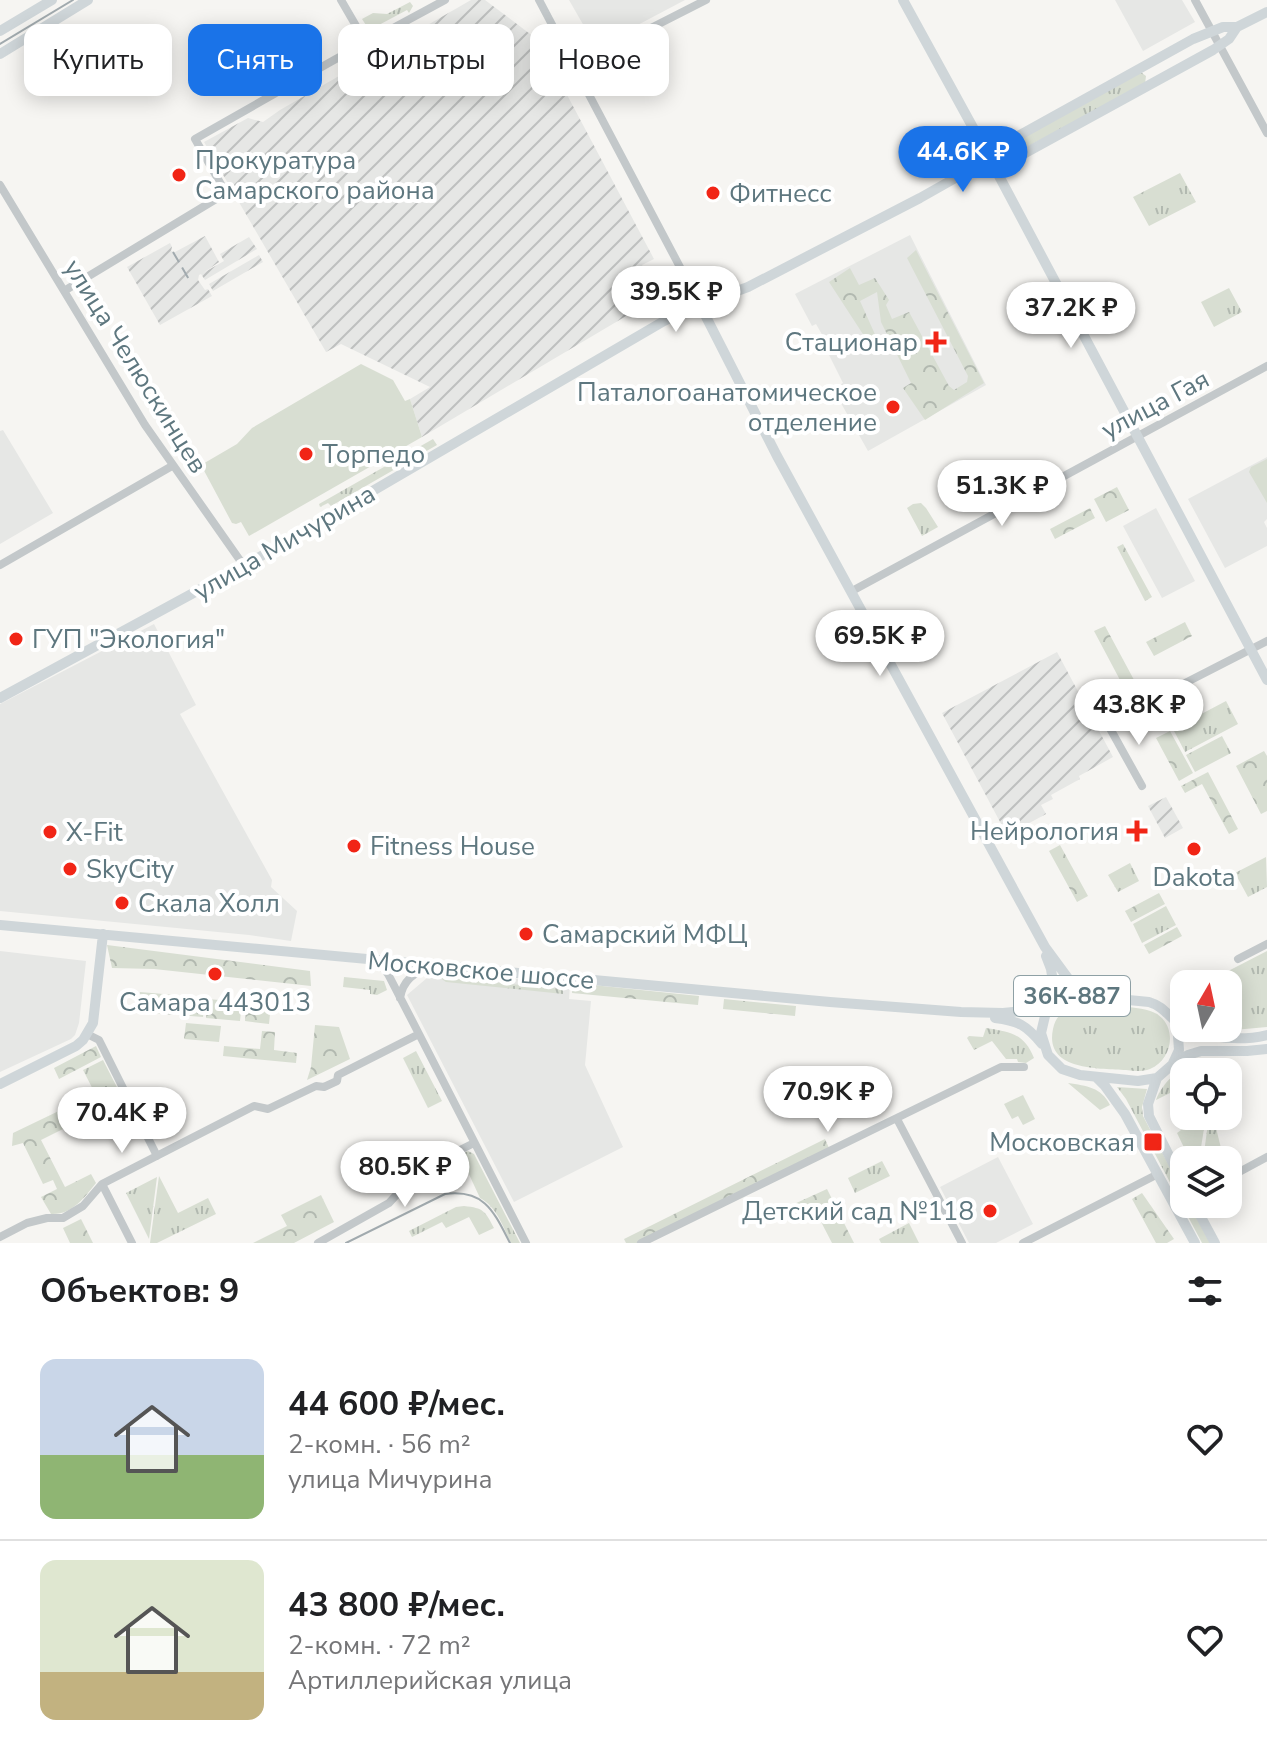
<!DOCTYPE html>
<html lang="ru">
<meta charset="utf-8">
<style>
:root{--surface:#fff;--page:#f2f2f2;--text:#202124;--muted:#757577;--line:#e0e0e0;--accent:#1a73e8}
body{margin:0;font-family:"Nunito Sans",sans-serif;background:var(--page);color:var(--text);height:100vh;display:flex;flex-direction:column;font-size:30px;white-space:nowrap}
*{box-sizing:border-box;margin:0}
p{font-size:26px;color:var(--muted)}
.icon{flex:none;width:44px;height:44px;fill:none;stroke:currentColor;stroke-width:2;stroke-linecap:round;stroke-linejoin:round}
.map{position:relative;height:1243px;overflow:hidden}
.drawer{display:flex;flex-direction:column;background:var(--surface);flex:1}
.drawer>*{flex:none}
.hud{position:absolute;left:24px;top:24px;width:800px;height:72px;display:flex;gap:16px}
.needle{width:52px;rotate:9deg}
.tools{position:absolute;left:1170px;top:970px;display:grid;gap:16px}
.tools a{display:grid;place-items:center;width:72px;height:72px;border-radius:16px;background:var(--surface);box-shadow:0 4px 20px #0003;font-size:40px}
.price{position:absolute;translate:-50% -68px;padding:0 18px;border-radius:28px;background:#fff;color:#222;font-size:26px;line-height:52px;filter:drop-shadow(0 2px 4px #0008)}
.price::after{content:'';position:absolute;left:50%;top:48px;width:24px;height:18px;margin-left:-12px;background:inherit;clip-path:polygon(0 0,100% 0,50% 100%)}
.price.current{background:var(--accent);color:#fff}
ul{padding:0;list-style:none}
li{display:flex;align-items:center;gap:24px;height:200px;padding:0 40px}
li+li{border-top:2px solid var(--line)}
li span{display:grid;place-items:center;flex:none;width:224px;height:160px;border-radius:16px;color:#555}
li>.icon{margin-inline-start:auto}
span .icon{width:96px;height:96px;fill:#fffc;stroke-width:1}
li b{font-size:34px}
h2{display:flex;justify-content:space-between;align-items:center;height:96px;padding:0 40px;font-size:34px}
.chip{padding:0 28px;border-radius:16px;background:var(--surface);box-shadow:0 4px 20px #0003;font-size:28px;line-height:72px}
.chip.current{background:var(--accent);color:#fff}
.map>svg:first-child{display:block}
</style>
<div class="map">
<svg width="1267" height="1243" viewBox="0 0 1267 1243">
<defs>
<pattern id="industrial-furrows" width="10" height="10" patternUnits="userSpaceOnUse" patternTransform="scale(2)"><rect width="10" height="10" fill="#e6e7e5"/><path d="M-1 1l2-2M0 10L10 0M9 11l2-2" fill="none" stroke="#bec0bf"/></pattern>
<pattern id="grass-tufts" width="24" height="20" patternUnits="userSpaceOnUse" patternTransform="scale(2)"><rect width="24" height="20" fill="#d8ded2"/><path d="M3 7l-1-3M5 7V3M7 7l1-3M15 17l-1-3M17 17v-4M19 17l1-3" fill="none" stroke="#b2b9b0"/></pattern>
<pattern id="forest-crowns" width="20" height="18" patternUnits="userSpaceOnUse" patternTransform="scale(2)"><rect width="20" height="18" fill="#d8ded2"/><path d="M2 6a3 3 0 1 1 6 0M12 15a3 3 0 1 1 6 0" fill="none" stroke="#b2b9b0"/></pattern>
</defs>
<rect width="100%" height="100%" fill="#f6f5f2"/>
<path fill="#e6e7e5" d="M569,0H685L596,47Z
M1115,0H1182L1195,22L1143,51Z
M910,235L986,385L868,451L833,389L843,383L825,347L828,345L816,324L812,326L795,294Z
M3,430L53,513L0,544V431Z
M1267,457V519L1264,522L1267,528V546L1225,568L1188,499Z
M1156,508L1195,581L1162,598L1123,526Z
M154,624L196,705L180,714L272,880L271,887L297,911L291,941L249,935L0,911V704Z
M0,951L86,961L79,1023L75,1035L71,1039L0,1072Z
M434,972L570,983L569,999L591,1001L585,1065L623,1147L514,1202L407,995Z
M998,1157L1033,1224L996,1243H969L940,1187Z"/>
<path fill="url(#industrial-furrows)" d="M471,0H485L538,40L654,259L642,265L660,296L422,437L410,399L430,387L341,344L326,352L204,142L248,118L263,122L280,110Z
M205,236L219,262L203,273L224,261L220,254L249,237L257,249L205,280L201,274L199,275L198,280L205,290L208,289L212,296L160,325L127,267L170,243L172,247L171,251L175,252Z
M259,255L263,262L213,291L209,284Z
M1057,652L1113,757L1079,776L1080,779L1051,795L1053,799L1041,805L1046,814L1007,835L942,713Z
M1166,797L1183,828L1165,838L1148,806Z"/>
<path fill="url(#grass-tufts)" d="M410,2L413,6L409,13L407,10L377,26V30L375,33H371L362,19L373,13L387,14Z
M1138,73H1142L1146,76L1145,84L1008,157L1003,149Z
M1180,173L1196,202L1149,226L1133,197Z
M1229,288L1242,312L1214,327L1201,302Z
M433,439L437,445L331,506L328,503L320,507L319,504Z
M921,503L926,508L938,527L922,536L907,508L913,504Z
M1226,701L1238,724L1185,752L1173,729Z
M1222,736L1231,753L1195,772L1186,755Z
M1266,857L1267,887L1248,897L1235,873Z
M1130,863L1139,881L1118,892L1108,875Z
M1166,906L1176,925L1142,943L1133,924Z
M1267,951V1027L1234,1030L1213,1029L1212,1028H1228V984H1203Z
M441,972L460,974V979L563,989V994L446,982L437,976Z
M344,977L384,981L387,990L377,995L370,994V990L343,987Z
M180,996L205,998L203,1017L178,1015Z
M1078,1005C1096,1005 1143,1005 1157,1014C1178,1028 1172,1060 1150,1069C1142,1072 1134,1071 1126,1070C1099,1068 1044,1071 1053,1029C1056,1014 1065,1010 1078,1005Z
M986,1028C1010,1032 1024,1033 1034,1058L1026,1063L1018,1062L1017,1059H1006L992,1041L974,1050L967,1038L969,1036L983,1037Z
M416,1051L442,1101L428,1108L403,1058Z
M1198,1058H1224V1064L1209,1072H1184V1086L1156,1100C1162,1083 1181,1066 1198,1058Z
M103,1060L124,1101L104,1111L83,1070Z
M1068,1083C1087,1086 1101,1087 1110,1105L1100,1110Z
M1117,1087L1147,1089L1142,1107L1143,1116L1184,1194V1204H1189L1210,1243H1202L1126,1099Z
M1184,1091V1116H1206L1199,1160H1190L1177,1133L1185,1127L1170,1099Z
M1023,1095L1035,1119L1023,1125L1018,1116L1012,1119L1004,1104Z
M1209,1116H1213L1224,1160H1203Z
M468,1151L474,1154L520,1243H511C503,1227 497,1207 480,1198L460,1155Z
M882,1161L890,1176L855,1193L848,1178Z
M159,1176L178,1213L208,1198L216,1214L157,1243H150Z
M157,1177L149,1239L126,1193Z
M464,1206C484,1208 485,1211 494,1228L479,1235L469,1217L446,1228L442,1222L412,1237L409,1231L456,1207Z
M909,1223L919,1243H881L879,1239Z"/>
<path fill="url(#forest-crowns)" d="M916,250L984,383L925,420L903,388L911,383L881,322L877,292L860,301L878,341L870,345L829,282L850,268L859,285L875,278L889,300L886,305L892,319L909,312L949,386L954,390L967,382L968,376L907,258Z
M1117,487L1129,510L1106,522L1094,499Z
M1090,508L1095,518L1055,539L1050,529Z
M1123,544L1152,597L1145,601L1117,547Z
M1185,622L1192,636L1154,656L1146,642Z
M1105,626L1140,691L1129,697L1094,631Z
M1170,731L1193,773L1179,781L1156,738Z
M1264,751L1267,756V811L1261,814L1236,766Z
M1208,772L1238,829L1229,834L1202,784L1185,793L1181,786Z
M1060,845L1088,896L1077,902L1049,851Z
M1159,893L1165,904L1131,922L1125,911Z
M1177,927L1182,936L1149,954L1144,945Z
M107,945L310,971L311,986L154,969L112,968Z
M573,983L699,996L698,1005L572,993Z
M140,992L175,995L174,1015L138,1011Z
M208,999L242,1002L240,1021L206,1018Z
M724,999L796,1006L795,1016L723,1009Z
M247,1002L271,1004L269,1024L245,1021Z
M186,1023L221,1026L219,1042L184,1039Z
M315,1025L339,1027L350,1059L307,1080L311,1067Z
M262,1031L275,1032L274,1050L297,1053L296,1063L223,1056L224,1046L260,1049Z
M96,1046L101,1057L59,1079L54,1068Z
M65,1108L73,1124L41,1140L65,1187L91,1174L96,1183C84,1198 72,1215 51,1214L41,1197L57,1189L53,1180L43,1184L23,1143L12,1146L13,1133Z
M825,1139L829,1148L637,1243H626L624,1239Z
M827,1189L854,1243H832L818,1216H797L792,1205Z
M1142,1193L1174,1239L1167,1243H1156L1132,1199Z
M321,1195L334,1222L294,1243H253L287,1226L281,1215Z
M81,1219L93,1243H70L63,1228Z"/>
<path fill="#d8ded2" d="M361,364L393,380L405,401L410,399L422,437L249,536L241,522L236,524L232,523L201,465L237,444L252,428Z
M1267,459V503L1249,472L1251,467Z"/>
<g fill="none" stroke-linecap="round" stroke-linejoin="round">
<path stroke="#c3c8ca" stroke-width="8" d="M341,0L366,43
M539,0L700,305
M1195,0L1267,133
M645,31L706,0
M0,185L145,425L244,566
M64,291L226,193L195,139L334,60L445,0
M0,565L172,466
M852,591L1267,366
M1142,786L1107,723L1267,641
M1238,959L1267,944
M378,961L388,974L419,1034L526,1243
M400,998C403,980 414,973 430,966
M87,1034L99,1040L157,1156
M897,1119L962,1243
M1228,1178L1267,1157
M102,1184L132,1243
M0,1237L27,1223L47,1218H63L83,1206L102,1184L254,1106L268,1109L316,1086L324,1087L337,1081L338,1075L419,1034
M318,1243L389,1203L411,1179L426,1167L474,1143
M641,1243L1001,1067H1024
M1023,1243L1158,1174"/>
<path stroke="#cfd6d9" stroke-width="10" d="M903,0L982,144L1267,680
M0,31L52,0
M0,54L88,0
M989,159L1009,162L1213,50L1229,39L1237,27
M700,305L777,456L1045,947L1070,981L1089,994
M0,698L256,559L664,321L685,310L748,287L920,198L989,159L1000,146L1193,39L1223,27H1237L1267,12
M0,925L830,1002L961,1012L1003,1013L1035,1010L1067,997L1077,995L1149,1002C1166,1007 1170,1020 1184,1027
M1046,956L1051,969L1053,982L1041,1033L1048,1055L1062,1069L1080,1075L1138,1081L1157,1078L1173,1064L1188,1055L1201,1051H1247L1267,1049
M995,1018C1019,1021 1026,1025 1042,1044
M1187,1028C1210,1039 1242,1041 1267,1035
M1173,1063L1179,1050L1177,1023
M1096,1077L1105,1086L1125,1114L1195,1243
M1157,1078L1148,1104L1149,1116L1184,1185
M0,1084L76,1046L83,1040L93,1023L103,934
M1194,1204L1215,1243"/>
<path stroke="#a1aaae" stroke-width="2" d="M0,44L73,0
M346,1243L445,1194C485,1189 494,1212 510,1243"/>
<path stroke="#a1aaae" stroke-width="2" stroke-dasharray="12 6" stroke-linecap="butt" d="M173,252L190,281"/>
</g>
<g fill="#f12516" stroke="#fff" stroke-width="3">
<circle cx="179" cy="175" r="8"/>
<circle cx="713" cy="193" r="8"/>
<path d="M932 330h8v8h8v8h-8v8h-8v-8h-8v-8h8z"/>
<circle cx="893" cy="407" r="8"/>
<circle cx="306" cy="454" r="8"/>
<circle cx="16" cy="639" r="8"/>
<path d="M1133 819h8v8h8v8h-8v8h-8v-8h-8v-8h8z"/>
<circle cx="50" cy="832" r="8"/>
<circle cx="354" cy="846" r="8"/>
<circle cx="1194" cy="849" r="8"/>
<circle cx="70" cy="869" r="8"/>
<circle cx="122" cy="903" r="8"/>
<circle cx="526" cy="934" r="8"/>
<circle cx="215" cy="974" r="8"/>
<rect x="1143" y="1132" width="20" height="20" rx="4"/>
<circle cx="990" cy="1211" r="8"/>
</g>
<g text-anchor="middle" stroke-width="8" stroke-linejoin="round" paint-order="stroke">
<rect fill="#fff" stroke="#8ea0a5" stroke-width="2" x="1014" y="976" width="116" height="40" rx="6"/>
<g font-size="24" font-weight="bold" fill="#5e777f">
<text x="1072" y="1004">36К-887</text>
</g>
<g font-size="26" fill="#5e777f" stroke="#fff" text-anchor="start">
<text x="195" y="169">Прокуратура<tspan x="195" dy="30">Самарского района</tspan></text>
<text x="729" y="202">Фитнесс</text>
<text x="918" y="351" text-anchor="end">Стационар</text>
<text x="877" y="401" text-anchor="end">Паталогоанатомическое<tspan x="877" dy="30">отделение</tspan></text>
<text x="322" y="463">Торпедо</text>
<text x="32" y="648">ГУП "Экология"</text>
<text x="1119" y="840" text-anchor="end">Нейрология</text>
<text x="66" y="841">X-Fit</text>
<text x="370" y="855">Fitness House</text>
<text x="86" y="878">SkyCity</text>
<text x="1194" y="886" text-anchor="middle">Dakota</text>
<text x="138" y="912">Скала Холл</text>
<text x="542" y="943">Самарский МФЦ</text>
<text x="215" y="1011" text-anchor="middle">Самара 443013</text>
<text x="1135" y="1151" text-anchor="end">Московская</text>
<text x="974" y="1220" text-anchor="end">Детский сад №118</text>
</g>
<g font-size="26" fill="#5e777f" stroke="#fff">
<text transform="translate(136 366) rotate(58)" y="9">улица Челюскинцев</text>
<text transform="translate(1155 404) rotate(-28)" y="9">улица Гая</text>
<text transform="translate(284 542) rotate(-30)" y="9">улица Мичурина</text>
<text transform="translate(481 970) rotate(5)" y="9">Московское шоссе</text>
</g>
</g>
</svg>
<div class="tools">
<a><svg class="needle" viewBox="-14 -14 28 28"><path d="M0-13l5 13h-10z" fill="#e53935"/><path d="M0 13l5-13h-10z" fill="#757577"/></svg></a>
<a><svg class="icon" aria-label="locate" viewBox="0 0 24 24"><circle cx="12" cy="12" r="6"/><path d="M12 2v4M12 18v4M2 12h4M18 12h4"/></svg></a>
<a><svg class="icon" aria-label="layers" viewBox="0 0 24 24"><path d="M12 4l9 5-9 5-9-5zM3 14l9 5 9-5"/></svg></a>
</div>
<b class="price current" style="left:963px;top:194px">44.6K ₽</b>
<b class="price" style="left:676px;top:334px">39.5K ₽</b>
<b class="price" style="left:1071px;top:350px">37.2K ₽</b>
<b class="price" style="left:1002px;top:528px">51.3K ₽</b>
<b class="price" style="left:880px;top:678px">69.5K ₽</b>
<b class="price" style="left:1139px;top:747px">43.8K ₽</b>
<b class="price" style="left:828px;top:1134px">70.9K ₽</b>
<b class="price" style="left:122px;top:1155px">70.4K ₽</b>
<b class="price" style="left:405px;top:1209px">80.5K ₽</b>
<div class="hud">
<a class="chip">Купить</a>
<a class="chip current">Снять</a>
<a class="chip">Фильтры</a>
<a class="chip">Новое</a>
</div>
</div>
<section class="drawer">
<h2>Объектов: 9<svg class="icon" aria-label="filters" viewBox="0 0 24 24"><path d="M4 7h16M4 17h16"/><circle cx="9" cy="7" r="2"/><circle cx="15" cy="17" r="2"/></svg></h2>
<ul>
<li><span style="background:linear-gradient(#c9d6e8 60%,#8fb573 0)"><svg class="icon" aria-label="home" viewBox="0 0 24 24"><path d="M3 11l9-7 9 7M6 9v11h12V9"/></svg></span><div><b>44 600 ₽/мес.</b><p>2-комн. · 56 m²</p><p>улица Мичурина</p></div><svg class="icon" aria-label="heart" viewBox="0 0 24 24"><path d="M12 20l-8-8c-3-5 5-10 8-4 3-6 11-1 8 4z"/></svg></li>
<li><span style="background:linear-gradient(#dfe7d0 70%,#c2b280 0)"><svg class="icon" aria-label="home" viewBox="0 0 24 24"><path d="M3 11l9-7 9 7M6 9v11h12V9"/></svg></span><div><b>43 800 ₽/мес.</b><p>2-комн. · 72 m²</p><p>Артиллерийская улица</p></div><svg class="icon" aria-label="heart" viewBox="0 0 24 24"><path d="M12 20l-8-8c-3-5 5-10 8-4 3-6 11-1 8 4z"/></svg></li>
</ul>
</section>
